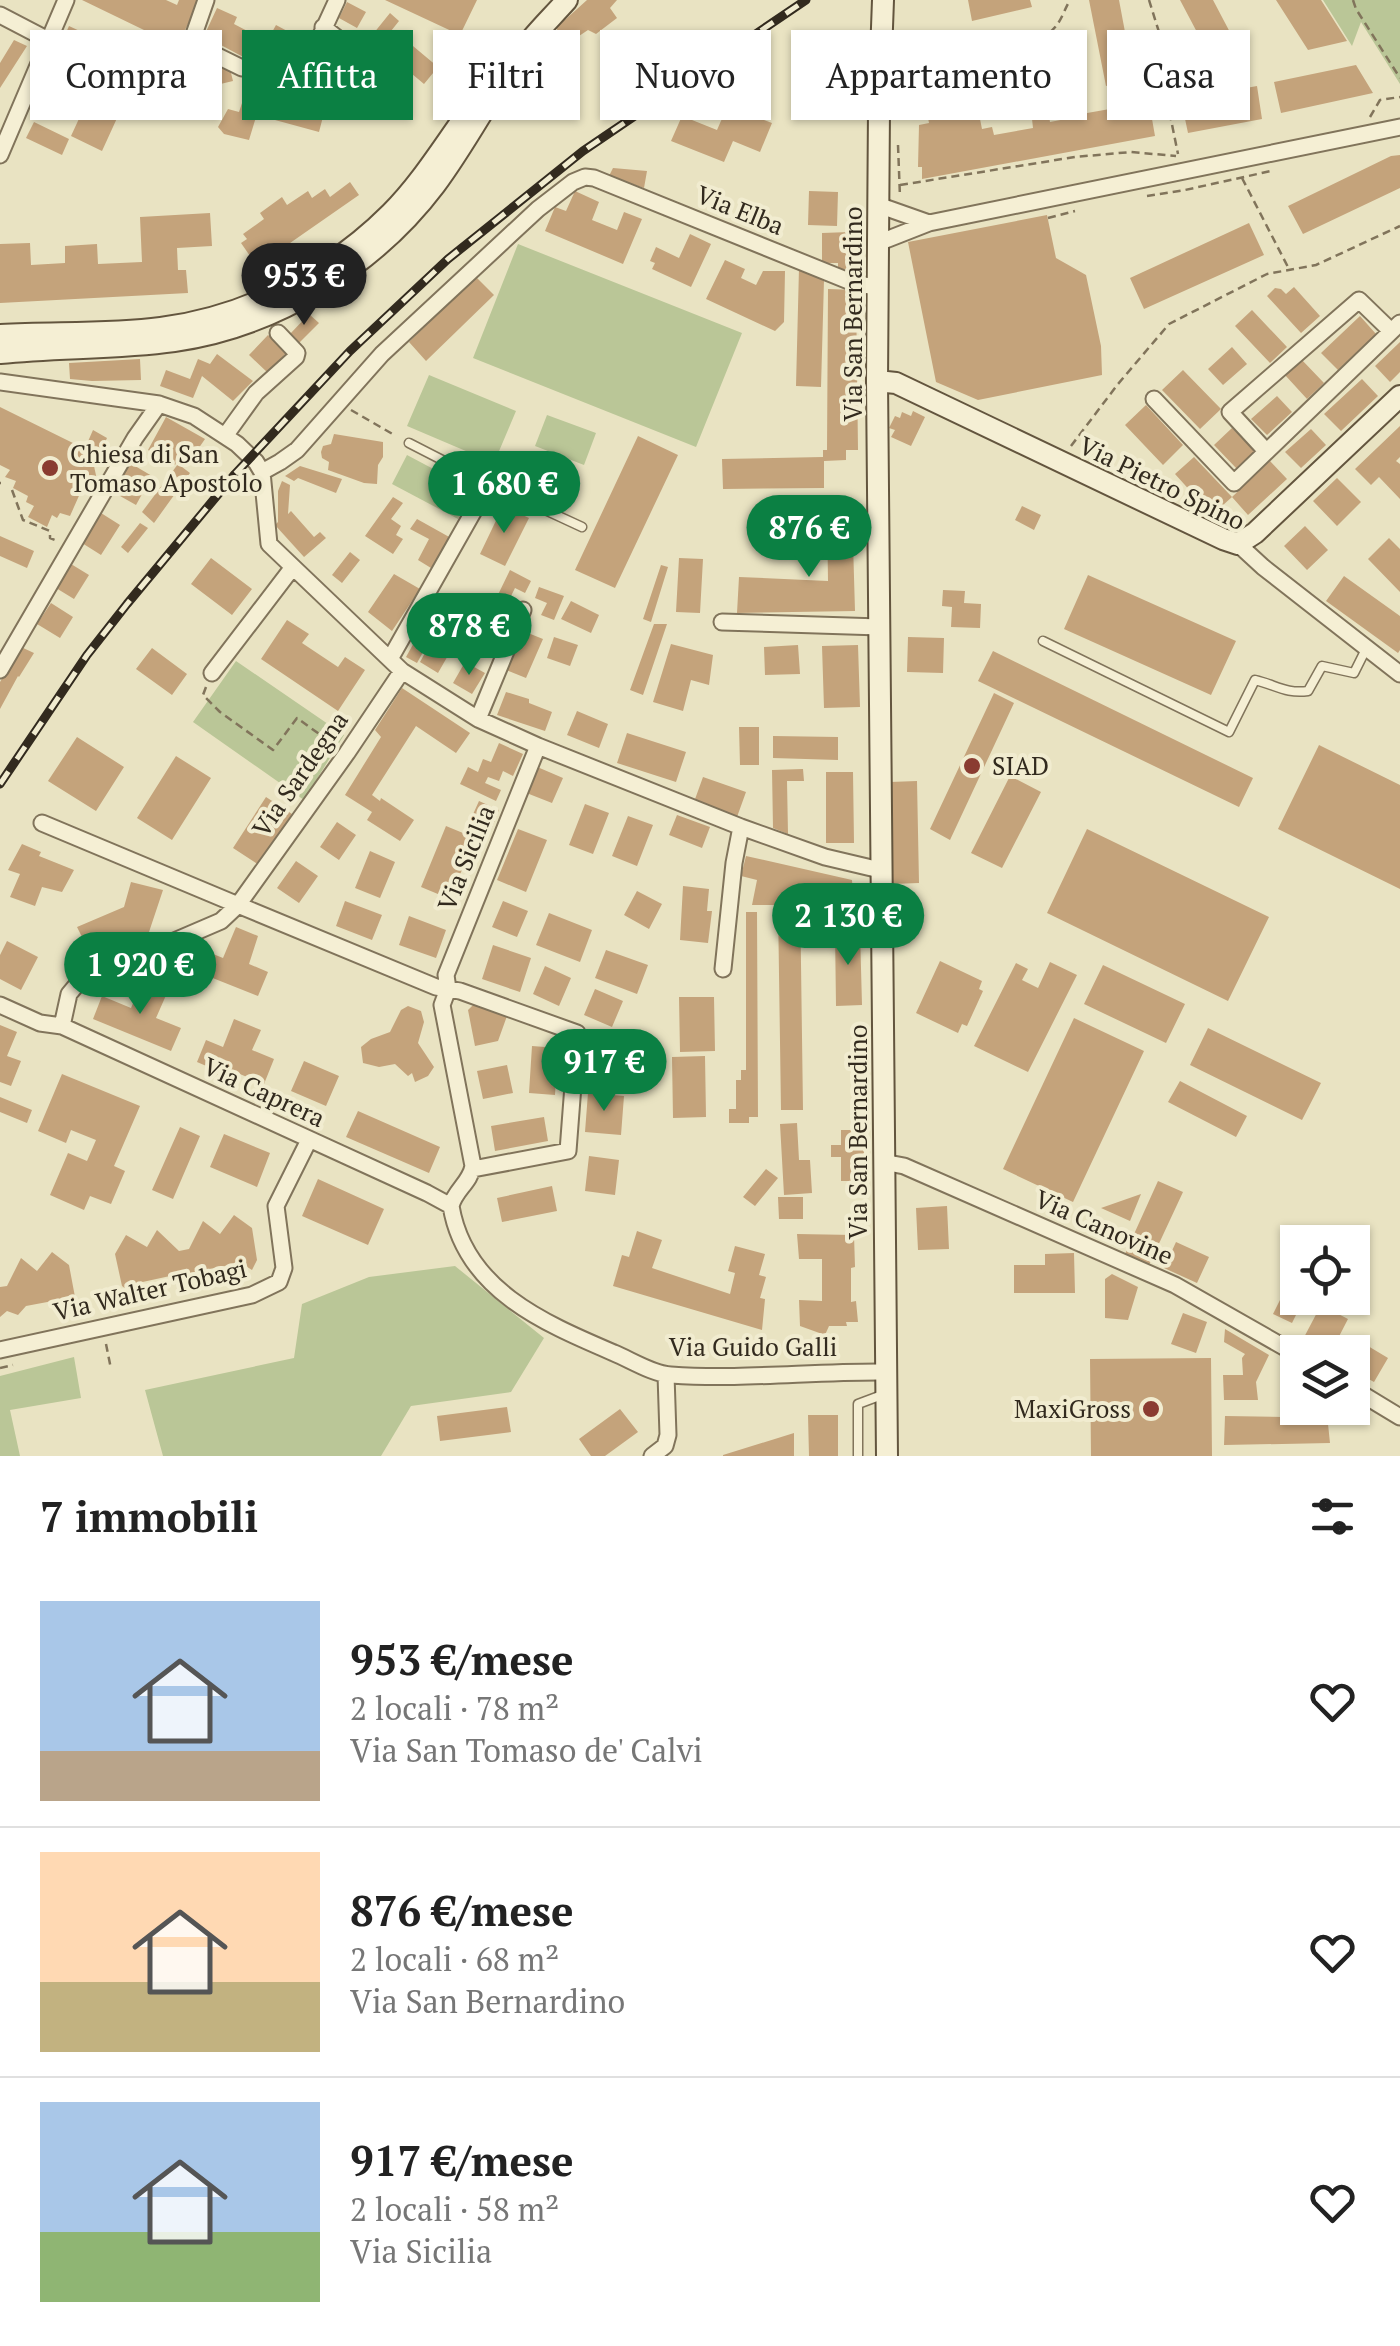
<!DOCTYPE html>
<html lang="it">
<meta charset="utf-8">
<style>
:root{--surface:#fff;--page:#f6f6f6;--text:#222;--muted:#767676;--line:#e0e0e0;--accent:#0b8043}
body{margin:0;font-family:"PT Serif",serif;background:var(--page);color:var(--text);height:100vh;display:flex;flex-direction:column;font-size:38px;white-space:nowrap}
*{box-sizing:border-box;margin:0}
p{font-size:32px;color:var(--muted)}
.icon{flex:none;width:55px;height:55px;fill:none;stroke:currentColor;stroke-width:2;stroke-linecap:round;stroke-linejoin:round}
.map{position:relative;height:1456px;overflow:hidden}
.sheet{display:flex;flex-direction:column;background:var(--surface);flex:1}
.sheet>*{flex:none}
.guide{position:absolute;left:30px;top:30px;width:1340px;height:90px;display:flex;gap:20px}
.controls{position:absolute;left:1280px;top:1225px;display:grid;gap:20px}
.controls a{display:grid;place-items:center;width:90px;height:90px;border-radius:0px;background:var(--surface);box-shadow:0 2px 8px #0004;font-size:50px}
.price{position:absolute;translate:-50% -85px;padding:0 22px;border-radius:35px;background:var(--accent);color:#fff;font-size:32px;line-height:65px;filter:drop-shadow(0 2px 5px #0008)}
.price::after{content:'';position:absolute;left:50%;top:60px;width:30px;height:22px;margin-left:-15px;background:inherit;clip-path:polygon(0 0,100% 0,50% 100%)}
.price.on{background:#222;color:#fff}
ul{padding:0;list-style:none}
li{display:flex;align-items:center;gap:30px;height:250px;padding:0 40px}
li+li{border-top:2px solid var(--line)}
li span{display:grid;place-items:center;flex:none;width:280px;height:200px;border-radius:0px;color:#555}
li>.icon{margin-inline-start:auto}
span .icon{width:120px;height:120px;fill:#fffc;stroke-width:1}
li b{font-size:42px}
h2{display:flex;justify-content:space-between;align-items:center;height:120px;padding:0 40px;font-size:42px}
.chip{padding:0 35px;border-radius:0px;background:var(--surface);box-shadow:0 2px 8px #0004;font-size:35px;line-height:90px}
.chip.on{background:var(--accent);color:#fff}
.map>svg:first-child{display:block}
</style>
<div class="map">
<svg width="1400" height="1456" viewBox="0 0 1400 1456">
<rect width="100%" height="100%" fill="#e9e3c2"/>
<path fill="#bac697" d="M1323,0H1400V84L1361,22L1352,46Z
M518,244L742,333L696,447L473,358Z
M429,375L516,411L494,463L407,426Z
M547,415L596,433L584,465L535,446Z
M407,455L473,490L458,519L392,484Z
M535,457L577,473L569,494L526,478Z
M236,661L344,735L304,800L193,722Z
M455,1266L544,1338L511,1392L411,1406L381,1456H163L145,1390L294,1358L302,1304L369,1277Z
M74,1357L81,1398L10,1410L20,1456H0V1376Z"/>
<path fill="#c4a37b" d="M82,0H166L177,5L179,0H200L177,46Z
M385,0H477L460,35Z
M587,0H617L610,8L617,18L596,34L588,30L567,44L556,28Z
M968,0H1030L1032,7L972,21Z
M1089,0H1119L1134,80L1106,86Z
M1180,0H1213L1243,57L1217,70Z
M1276,0H1321L1347,41L1308,50Z
M347,2L366,12L357,28L339,18Z
M217,8L237,17L234,24L257,36L247,59L204,36Z
M390,13L399,21L375,51L365,44Z
M276,25L304,40L289,67L268,56L273,47L266,43Z
M69,26L101,41L92,61L60,46Z
M833,37H851L852,111H835V101L815,102V52H822V44H834Z
M14,40L27,46L0,88V63Z
M407,41L438,67L424,84L393,58Z
M193,54L230,69L233,81L187,92L182,79Z
M108,56L139,70L102,151L71,136Z
M337,58L360,73L344,96L321,81Z
M1356,65L1373,93L1281,113L1274,82Z
M1257,86L1262,119L1188,133L1181,100Z
M281,96L325,109L319,132L275,120Z
M243,100L260,104L249,140L224,134L218,127L228,109L239,112Z
M1149,102L1155,136L922,179V167H918L919,125L929,123L928,118L978,109L982,129L992,127L994,135L1033,128L1032,119L1049,116L1050,122L1076,117V115Z
M741,111L772,123L760,152L733,141L724,162L671,141L682,116L717,130L724,114L737,119Z
M34,122L69,139L62,155L26,138Z
M1400,155V188L1303,234L1288,206L1391,156Z
M613,168L647,171L644,188L609,176Z
M350,182L359,195L257,266L241,243L247,239L243,234L264,219L260,213L282,197L287,205L308,191L312,198L325,189L330,197Z
M575,191L599,202L592,220L617,230L624,212L642,219L623,264L545,231L555,207L566,211Z
M809,191L838,192L837,226L808,225Z
M210,213L212,246L177,248L178,270H186L188,293L0,303V244L30,243L31,265L65,263V246L97,244L98,264L142,262L140,217Z
M1047,215L1056,258L1086,275L1101,346L1102,375L978,400L936,382L908,242Z
M1249,223L1264,255L1144,309L1130,278Z
M850,232L853,269H838V263H822V233Z
M690,234L711,244L691,287L652,269L655,263L650,261L656,247L679,258Z
M725,260L745,269L741,278L756,285L763,271H785L784,322L775,331L706,299Z
M799,268L824,280L821,387L796,386Z
M476,277L494,295L426,361L409,342Z
M1294,287L1320,316L1301,333L1267,296L1275,288L1281,289L1286,294Z
M828,289L856,290L858,450H846V460L824,461V488L723,489L722,459L823,457V450H827Z
M1252,310L1287,347L1270,363L1235,326Z
M309,314L319,323L299,343L290,334Z
M1360,316L1376,334L1338,370L1321,353Z
M268,335L287,352L268,373L249,355Z
M1400,342V372L1390,382L1375,366Z
M1232,347L1247,364L1223,385L1208,369Z
M217,354L253,381L233,401L202,376L193,398L160,386L166,370L190,379L198,359L210,364Z
M140,359L141,380L92,381L70,379L69,363Z
M1301,359L1324,383L1307,399L1285,375Z
M1183,370L1221,409L1200,429L1162,390Z
M1362,379L1378,396L1341,431L1324,414Z
M1277,396L1292,412L1267,435L1251,419Z
M1146,405L1183,445L1163,465L1125,425Z
M0,407L79,446L81,443L86,446L93,430L107,438L94,466L97,480L93,485L82,489L70,516L60,513L57,518L52,515L47,527L28,517L34,506L26,502L28,496L13,488L16,481L5,477L10,470L0,465Z
M913,411L925,417L911,446L891,437L895,430L889,428L895,416L900,418L902,412L911,416Z
M166,417L205,439L194,455L184,449L175,465L148,450Z
M1400,426V457L1396,461L1400,464V499L1379,477L1371,485L1355,469Z
M1232,428L1255,452L1237,469L1214,445Z
M1311,429L1326,445L1301,468L1285,452Z
M334,434L383,442V457L378,465L377,484L364,483L328,470L329,462L322,458L321,452L323,446L331,444Z
M638,436L678,455L615,588L575,570Z
M1194,457L1232,497L1270,461L1287,479L1248,515L1232,497L1212,515L1175,474Z
M130,463L152,476L136,505L113,492Z
M178,464L190,473L154,523L142,512Z
M300,466L342,479L336,493L298,478L294,481L285,476Z
M1337,478L1361,502L1337,526L1313,501Z
M282,481L290,485L288,514L291,511L314,537L320,532L326,538L304,557L275,525L278,522V491Z
M393,497L403,503L391,519L401,526L396,535L403,539L393,554L365,536Z
M503,506L529,518L505,566L480,554Z
M1022,506L1041,515L1034,530L1015,520Z
M852,509L855,611L737,613L739,577L828,581L827,511Z
M101,513L120,525L101,555L82,543Z
M417,519L451,538L431,568L418,560L429,539L410,529Z
M140,523L148,528L128,553L121,547Z
M1305,526L1328,550L1307,570L1284,546Z
M0,536L34,551L27,568L0,556Z
M1389,538L1400,549V592L1368,559Z
M350,552L360,560L342,583L332,575Z
M211,558L252,589L232,615L191,584Z
M679,558L703,559L700,613L676,612Z
M71,564L89,575L74,599L56,588Z
M661,565L668,567L651,622L643,619Z
M510,570L531,581L525,593L515,588L504,610L493,605Z
M394,574L420,589L392,631L368,612Z
M1088,575L1236,641L1211,695L1064,629Z
M1344,576L1400,616V650L1398,653L1326,601Z
M539,587L564,596L554,620L541,615L547,603L535,598Z
M943,590L965,591L964,603L981,604L980,628L951,627L952,607L942,606Z
M441,594L452,600L417,663L406,657Z
M571,601L599,615L591,633L561,619Z
M51,603L73,617L60,638L37,624Z
M287,620L309,634L302,643L338,667L345,657L365,670L338,711L261,659Z
M489,621L507,630L492,657L475,648Z
M654,624H667L643,695L630,690Z
M523,631L543,639L526,678L506,670Z
M435,635L454,645L438,673L420,662Z
M554,637L578,645L570,666L547,658Z
M908,637L944,638L943,673L907,672Z
M671,644L713,655L709,685L691,680L683,711L653,702Z
M798,645L800,674L765,675L764,647Z
M858,645L860,707L824,708L822,646Z
M21,647L34,653L19,677L18,676L0,709V682Z
M152,648L187,674L172,695L136,669Z
M993,651L1253,778L1239,807L978,681Z
M465,662L485,673L472,694L453,683Z
M402,688L470,733L456,753L416,726L372,795L380,801L381,798L414,820L400,841L367,820L372,812L345,795L381,737L375,730Z
M506,692L529,699V703L552,712L545,731L497,715Z
M994,693L1014,703L950,840L930,829Z
M577,711L608,724L599,748L567,735Z
M739,727H759V765H740Z
M627,733L686,752L676,782L617,763Z
M773,736L838,737V760L773,758Z
M77,737L124,767L96,811L48,781Z
M499,743L523,754L513,776L503,771L499,781L488,777L485,783L501,790L496,801L460,784L468,767L478,772L483,759L491,762Z
M1319,745L1400,785V889L1278,829Z
M176,756L211,778L172,840L137,818Z
M535,766L563,778L552,803L524,792Z
M803,769L804,781H787L788,834L773,828L772,770Z
M826,772H853L854,843H826Z
M1010,776L1041,792L1002,868L971,853Z
M703,777L746,792L737,817L694,802Z
M917,781L919,883L892,884L890,782Z
M266,797L292,814L259,865L233,848Z
M479,801L499,810L491,830L470,821Z
M585,804L609,813L593,854L569,845Z
M677,815L710,827L702,848L669,835Z
M628,816L653,825L637,866L612,856Z
M337,822L356,835L339,860L320,847Z
M446,826L475,838L450,899L421,887Z
M518,829L547,840L526,892L497,880Z
M1087,829L1269,917L1228,1001L1047,913Z
M22,844L41,852L39,856L74,870L62,892L42,887L35,906L10,897L20,874L8,870Z
M370,851L395,862L380,898L355,888Z
M746,856L852,880L854,910L834,911L833,900H818L823,895L800,890L803,1110H781L778,905H752L757,880L741,876Z
M296,861L318,876L299,903L277,888Z
M131,882L163,890L149,932L91,955L77,927L124,907Z
M683,886L709,889L707,911H712L708,943L680,940Z
M637,891L662,904L649,929L624,915Z
M345,901L382,915L372,940L336,926Z
M503,901L528,911L517,937L492,927Z
M746,912H757L758,1117H749V1123H729V1109H736V1080H741V1070H746Z
M549,913L592,930L580,962L536,945Z
M409,916L446,930L436,958L399,945Z
M236,927L258,936L249,964L268,972L258,996L195,971L203,950L223,958Z
M835,931H860L862,1005L836,1006Z
M7,941L38,957L21,990L0,979V955Z
M493,945L531,958L520,992L482,979Z
M606,950L648,965L637,994L595,978Z
M940,961L982,981L979,989L983,991L967,1026L962,1024L958,1033L916,1013Z
M1050,962L1077,975L1028,1072L974,1046L1016,963L1028,969L1022,980L1038,988Z
M1103,965L1185,1004L1166,1043L1084,1004Z
M545,966L571,978L559,1006L533,994Z
M142,982L167,993L156,1018L181,1028L171,1051L93,1019L102,996L131,1008Z
M595,989L623,1001L612,1027L584,1015Z
M679,997H714L715,1051L680,1052Z
M474,1004L507,1016L498,1041L475,1046L468,1010Z
M408,1006L421,1011L424,1022L418,1043L434,1067L428,1076L415,1082L412,1073L408,1076L395,1064L379,1067L363,1063L361,1047L371,1039L390,1032L401,1010Z
M1074,1018L1144,1051L1073,1202L1003,1169Z
M234,1019L261,1030L252,1050L274,1059L264,1084L235,1072L231,1081L217,1075L218,1071L197,1062L206,1040L223,1047Z
M0,1025L17,1032L7,1056L21,1061L11,1086L0,1082Z
M1208,1028L1321,1083L1302,1120L1190,1065Z
M532,1046L558,1048L555,1095L529,1093Z
M598,1051L635,1055L632,1082L595,1078Z
M705,1056L706,1117L673,1118L672,1057Z
M304,1061L339,1076L326,1106L291,1091Z
M507,1065L513,1093L483,1099L477,1071Z
M62,1074L140,1106L114,1166L125,1171L111,1204L90,1196L84,1210L50,1195L68,1153L87,1161L96,1140L71,1130L66,1143L38,1131Z
M1180,1081L1247,1116L1236,1137L1168,1102Z
M588,1093L624,1096L621,1135L585,1132Z
M0,1097L32,1110L27,1123L0,1112Z
M358,1111L440,1147L429,1173L346,1137Z
M544,1117L548,1141L495,1151L491,1126Z
M797,1123L799,1160H810L812,1193L784,1195L780,1124Z
M180,1127L200,1136L173,1199L152,1190Z
M841,1130H864V1181H841V1157H831V1145H841Z
M224,1134L270,1153L257,1187L210,1167Z
M589,1156L619,1160L615,1195L585,1191Z
M766,1169L778,1178L755,1206L743,1197Z
M318,1179L384,1209L368,1245L302,1216Z
M1158,1181L1183,1192L1149,1265L1125,1254Z
M552,1186L557,1211L502,1222L497,1198Z
M1141,1194L1130,1221L1101,1208Z
M778,1197H803V1219H779Z
M947,1206L949,1249L918,1250L916,1208Z
M234,1215L252,1228L257,1260L252,1270L241,1263L209,1269L200,1278L189,1274L181,1281L170,1276L138,1283L131,1293L122,1286L115,1254L126,1235L147,1247L157,1230L179,1251L189,1249L203,1221L220,1234Z
M637,1231L662,1240L652,1268L730,1294L735,1273L728,1271L735,1246L765,1254L759,1275L766,1277L760,1298L765,1299L762,1330L613,1286L622,1255L629,1257Z
M797,1234L854,1235L855,1267L851,1268V1302L856,1301L858,1322H846L847,1326H829L825,1335L800,1326L799,1300L822,1301V1259H799Z
M1176,1242L1209,1257L1197,1283L1164,1268Z
M52,1252L69,1265L75,1297L69,1307L58,1300L26,1306L18,1315L7,1311L0,1317V1287L7,1286L21,1258L37,1271Z
M1074,1253L1075,1293H1014V1265H1045V1254Z
M1112,1274L1138,1287L1128,1320L1105,1318V1279Z
M1285,1290L1304,1299L1292,1323L1273,1314Z
M1321,1305L1348,1319L1331,1352H1320L1301,1343Z
M1183,1313L1207,1322L1196,1353L1171,1344Z
M1225,1329L1269,1355L1256,1382L1258,1400H1224L1223,1375H1243L1242,1358L1245,1354L1224,1342Z
M1363,1343L1388,1358L1374,1382L1352,1370V1360Z
M1211,1358L1212,1456H1091L1090,1359Z
M507,1407L511,1432L440,1441L437,1416Z
M620,1409L638,1432L605,1456H591L579,1439Z
M808,1415H838V1456H809Z
M1225,1416L1284,1417V1424H1328L1330,1443L1224,1445Z
M794,1433V1456H723V1455Z"/>
<g fill="none" stroke-linecap="round" stroke-linejoin="round">
<g stroke="#81745b" stroke-width="11">
<path id="lane" d="M409,443L489,484L582,527
M1043,641L1229,732L1255,680C1276,685 1286,694 1308,691L1322,666L1354,673L1367,647
M858,1456V1404L882,1395"/>
</g>
<g stroke="#81745b" stroke-width="19">
<path id="street" d="M206,0L191,43L242,68
M0,15L48,40
M323,27L394,82
M303,74L337,0
M166,105L191,43
M0,155L66,0
M878,205L929,223
M878,243L929,223L1400,127
M0,382L159,404L194,416L237,444L256,462L262,472L269,544L402,671L478,719L538,746L741,827L825,857L880,870
M1154,399L1234,483L1400,323
M225,436L256,393L296,357L297,353L278,333
M1266,451L1230,412L1359,300L1391,331
M262,472L280,462L297,450L382,354L538,209L573,182L585,177L594,178L856,284L878,287
M1238,544L1263,567L1400,674
M722,622L880,627
M390,659L489,484
M0,670L135,438L159,404
M212,673L293,567
M478,719L523,610
M42,823L238,905L347,753L402,671
M723,969L734,863L741,827
M0,1005L40,1023L62,1026L427,1193L451,1206
M62,1026L69,994L79,982L221,921L238,905L436,987L460,991L577,1033L568,1151L473,1169
M883,1162L904,1166L1175,1285L1298,1355
M451,1206C465,1290 544,1323 614,1353C631,1360 653,1374 671,1375C743,1380 815,1371 887,1372
M451,1206C455,1190 470,1183 473,1166L442,1005L448,989L446,975L538,746
M0,1350L252,1295L279,1282L284,1268L276,1206L309,1140
M1352,1388L1400,1417
M652,1456L665,1446L668,1435L666,1375"/>
</g>
<g stroke="#63553e" stroke-width="24">
<path id="secondary" d="M883,0L879,109L877,381L887,1456
M0,335C54,332 108,335 161,328C247,317 330,274 391,213C418,186 439,153 461,122
M0,353C58,347 116,349 174,341C275,327 374,266 435,185C467,142 491,94 522,51C535,33 552,17 567,0
M877,381L896,383L1223,539L1238,544L1255,533L1400,396"/>
</g>
<path stroke="#81745b" stroke-width="2.5" stroke-dasharray="8 5" stroke-linecap="butt" d="M1149,0L1173,77L1167,100L1178,154
M1353,0L1356,9L1400,78
M898,109L927,106L934,92L987,78L992,115L1034,103L1044,98L1045,36C1061,25 1061,16 1070,0
M1370,117L1380,100L1400,97
M898,145L900,197
M1242,178L1289,269
M900,185L1075,157L1131,152L1176,156
M1147,196L1185,190L1271,171
M1048,218L1075,211
M351,410L396,436
M1071,446L1118,384L1169,324L1267,274L1316,265L1400,226
M0,483H1
M12,490L23,520L50,531V538L55,540
M206,687L203,695L220,712L273,750L297,718L333,744
M106,1344L111,1369
M0,1368L13,1365"/>
<use href="#lane" stroke="#f5efd4" stroke-width="8"/>
<use href="#street" stroke="#f5efd4" stroke-width="15"/>
<use href="#secondary" stroke="#f5efd4" stroke-width="20"/>
<g stroke="#322a1e" stroke-width="9">
<path id="rail" d="M0,784L87,655L127,604L235,474L350,351L448,259L583,151L806,0"/>
</g>
<use href="#rail" stroke="#f1ecd0" stroke-width="5" stroke-dasharray="15" stroke-linecap="butt"/>
</g>
<g fill="#8a3c31" stroke="#f1ecd0" stroke-width="4">
<circle cx="50" cy="468" r="10"/>
<circle cx="972" cy="766" r="10"/>
<circle cx="1151" cy="1409" r="10"/>
</g>
<g text-anchor="middle" stroke-width="8" stroke-linejoin="round" paint-order="stroke">
<g font-size="25" fill="#322a1e" stroke="#f1ecd0">
<text transform="translate(740 210) rotate(22)" y="9">Via Elba</text>
<text transform="translate(853 314) rotate(-90)" y="9">Via San Bernardino</text>
<text transform="translate(1162 483) rotate(26)" y="9">Via Pietro Spino</text>
<text transform="translate(300 774) rotate(-55)" y="9">Via Sardegna</text>
<text transform="translate(466 858) rotate(-68)" y="9">Via Sicilia</text>
<text transform="translate(264 1092) rotate(25)" y="9">Via Caprera</text>
<text transform="translate(858 1132) rotate(-90)" y="9">Via San Bernardino</text>
<text transform="translate(1104 1227) rotate(24)" y="9">Via Canovine</text>
<text transform="translate(150 1290) rotate(-13)" y="9">Via Walter Tobagi</text>
<text x="753" y="1356">Via Guido Galli</text>
</g>
<g font-size="25" fill="#322a1e" stroke="#f1ecd0" text-anchor="start">
<text x="70" y="463">Chiesa di San<tspan x="70" dy="29">Tomaso Apostolo</tspan></text>
<text x="992" y="775">SIAD</text>
<text x="1131" y="1418" text-anchor="end">MaxiGross</text>
</g>
</g>
</svg>
<div class="controls">
<a><svg class="icon" aria-label="locate" viewBox="0 0 24 24"><circle cx="12" cy="12" r="6"/><path d="M12 2v4M12 18v4M2 12h4M18 12h4"/></svg></a>
<a><svg class="icon" aria-label="layers" viewBox="0 0 24 24"><path d="M12 4l9 5-9 5-9-5zM3 14l9 5 9-5"/></svg></a>
</div>
<b class="price on" style="left:304px;top:328px">953 €</b>
<b class="price" style="left:504px;top:536px">1 680 €</b>
<b class="price" style="left:809px;top:580px">876 €</b>
<b class="price" style="left:469px;top:678px">878 €</b>
<b class="price" style="left:848px;top:968px">2 130 €</b>
<b class="price" style="left:140px;top:1017px">1 920 €</b>
<b class="price" style="left:604px;top:1114px">917 €</b>
<div class="guide">
<a class="chip">Compra</a>
<a class="chip on">Affitta</a>
<a class="chip">Filtri</a>
<a class="chip">Nuovo</a>
<a class="chip">Appartamento</a>
<a class="chip">Casa</a>
</div>
</div>
<section class="sheet">
<h2>7 immobili<svg class="icon" aria-label="filters" viewBox="0 0 24 24"><path d="M4 7h16M4 17h16"/><circle cx="9" cy="7" r="2"/><circle cx="15" cy="17" r="2"/></svg></h2>
<ul>
<li><span style="background:linear-gradient(#a9c7e8 75%,#b9a48a 0)"><svg class="icon" aria-label="home" viewBox="0 0 24 24"><path d="M3 11l9-7 9 7M6 9v11h12V9"/></svg></span><div><b>953 €/mese</b><p>2 locali · 78 m²</p><p>Via San Tomaso de' Calvi</p></div><svg class="icon" aria-label="heart" viewBox="0 0 24 24"><path d="M12 20l-8-8c-3-5 5-10 8-4 3-6 11-1 8 4z"/></svg></li>
<li><span style="background:linear-gradient(#ffd9b3 65%,#c2b280 0)"><svg class="icon" aria-label="home" viewBox="0 0 24 24"><path d="M3 11l9-7 9 7M6 9v11h12V9"/></svg></span><div><b>876 €/mese</b><p>2 locali · 68 m²</p><p>Via San Bernardino</p></div><svg class="icon" aria-label="heart" viewBox="0 0 24 24"><path d="M12 20l-8-8c-3-5 5-10 8-4 3-6 11-1 8 4z"/></svg></li>
<li><span style="background:linear-gradient(#a9c7e8 65%,#8fb573 0)"><svg class="icon" aria-label="home" viewBox="0 0 24 24"><path d="M3 11l9-7 9 7M6 9v11h12V9"/></svg></span><div><b>917 €/mese</b><p>2 locali · 58 m²</p><p>Via Sicilia</p></div><svg class="icon" aria-label="heart" viewBox="0 0 24 24"><path d="M12 20l-8-8c-3-5 5-10 8-4 3-6 11-1 8 4z"/></svg></li>
</ul>
</section>
